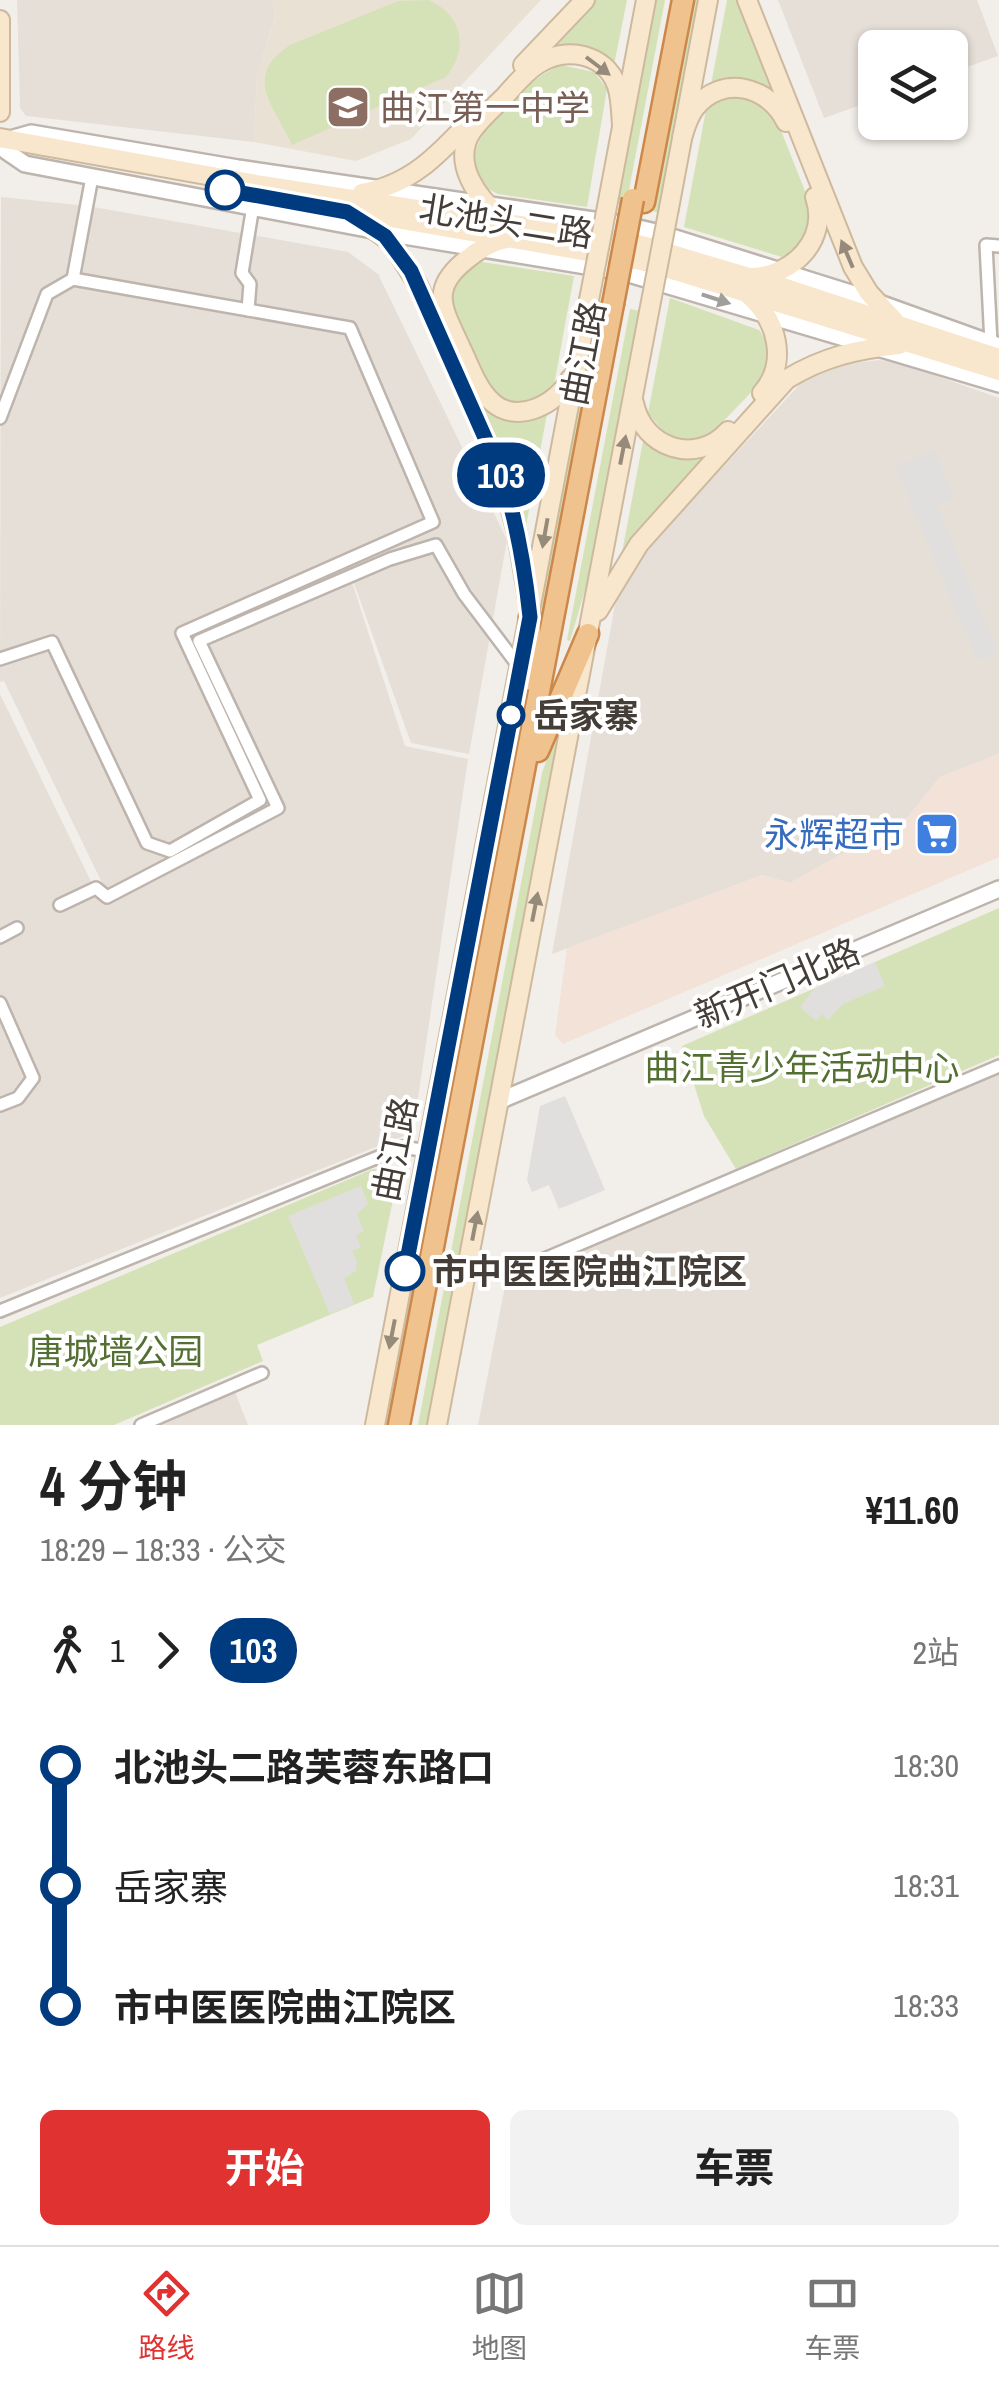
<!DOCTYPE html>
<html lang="zh">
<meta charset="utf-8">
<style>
:root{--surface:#fff;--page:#f2f2f2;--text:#222;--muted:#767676;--line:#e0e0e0;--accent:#e13232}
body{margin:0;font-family:"Archivo Narrow","Noto Sans SC",sans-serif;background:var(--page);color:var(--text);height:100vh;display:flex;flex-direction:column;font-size:38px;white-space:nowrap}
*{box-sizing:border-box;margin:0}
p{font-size:32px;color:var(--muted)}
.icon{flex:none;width:55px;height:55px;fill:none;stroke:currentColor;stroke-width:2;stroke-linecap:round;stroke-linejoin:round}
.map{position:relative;height:1425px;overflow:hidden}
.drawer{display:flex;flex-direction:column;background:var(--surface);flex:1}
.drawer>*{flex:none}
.badge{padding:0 20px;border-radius:32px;font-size:35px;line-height:65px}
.controls{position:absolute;left:858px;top:30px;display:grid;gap:20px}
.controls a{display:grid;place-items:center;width:110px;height:110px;border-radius:15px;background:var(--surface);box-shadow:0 2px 8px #0004;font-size:50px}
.map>.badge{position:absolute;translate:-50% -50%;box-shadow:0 0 0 5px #fff}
.legs{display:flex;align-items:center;gap:15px;height:110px;padding:0 40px;font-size:32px}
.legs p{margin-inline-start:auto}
.head{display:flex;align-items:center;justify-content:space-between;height:170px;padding:0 40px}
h1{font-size:55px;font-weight:700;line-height:75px}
.action{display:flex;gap:20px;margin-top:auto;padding:20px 40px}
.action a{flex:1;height:115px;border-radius:15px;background:var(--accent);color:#fff;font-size:40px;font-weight:700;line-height:115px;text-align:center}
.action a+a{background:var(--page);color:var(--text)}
ul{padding:0 40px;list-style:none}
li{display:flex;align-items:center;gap:35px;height:120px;font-size:38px}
li i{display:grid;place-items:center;width:15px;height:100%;margin:0 12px;background:currentColor}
li i::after{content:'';width:25px;height:25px;margin:-12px;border:8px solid;border-radius:50%;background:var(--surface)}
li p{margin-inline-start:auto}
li:first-child i{background:linear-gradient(#0000 50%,currentColor 0)}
li:last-child i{background:linear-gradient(currentColor 50%,#0000 0)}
.tab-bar{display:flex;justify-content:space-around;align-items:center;height:140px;border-top:2px solid var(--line);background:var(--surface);font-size:28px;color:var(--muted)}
.tab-bar a{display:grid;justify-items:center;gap:5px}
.tab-bar .selected{color:var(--accent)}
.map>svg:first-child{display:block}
.residential{fill:#e6dfd8}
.commercial{fill:#f2e2d7}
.education{fill:#eae1d5}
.green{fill:#d5e2b7}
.parking{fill:#e1dfdd}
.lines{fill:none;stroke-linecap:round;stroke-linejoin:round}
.minor-casing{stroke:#bdb4ad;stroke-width:16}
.tertiary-casing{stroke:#bdb4ad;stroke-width:20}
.secondary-casing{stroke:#cdb99e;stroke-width:22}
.trunk-casing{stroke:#cb884a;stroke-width:25}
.minor{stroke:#fff;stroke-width:11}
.tertiary{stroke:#fff;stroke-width:15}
.secondary{stroke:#f8e7cd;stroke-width:18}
.trunk{stroke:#f0c28e;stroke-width:20}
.secondary-bridge-casing{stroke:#cdb99e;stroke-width:22;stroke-linecap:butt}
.trunk-bridge-casing{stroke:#cb884a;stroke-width:25;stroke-linecap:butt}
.secondary-bridge{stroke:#f8e7cd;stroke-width:18}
.trunk-bridge{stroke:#f0c28e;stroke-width:20}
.oneway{fill:#968a7b}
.oneway2{fill:#a29e9c}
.line-1-casing{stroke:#fff;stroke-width:22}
.line-1{stroke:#003b80;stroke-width:15}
.stop-1-dot{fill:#fff;stroke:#003b80;stroke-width:5}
.labels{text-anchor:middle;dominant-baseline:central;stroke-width:8;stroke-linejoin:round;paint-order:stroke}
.education-label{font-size:35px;fill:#785e54;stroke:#fff;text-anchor:start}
.street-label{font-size:35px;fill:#453e38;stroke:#fff}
.stop-label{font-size:35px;font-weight:bold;fill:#453e38;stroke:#fff;text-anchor:start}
.shop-label{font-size:35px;fill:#366cbe;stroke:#fff;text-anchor:end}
.park-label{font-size:35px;fill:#537032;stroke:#fff}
</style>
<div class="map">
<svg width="999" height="1425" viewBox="0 0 999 1425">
<rect width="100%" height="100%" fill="#f2eee9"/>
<!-- residential -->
<g class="residential">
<path d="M 17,0 L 273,0 L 275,17 L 257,76 L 254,142 L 26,116 L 20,108 Z"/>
<path d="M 778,0 L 977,0 L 998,56 L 950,73 L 950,48 L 875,48 L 875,100 L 824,118 Z"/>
<path d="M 1,197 L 88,206 L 348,252 L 378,274 L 507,540 L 469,754 L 411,743 L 350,572 L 193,639 L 272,808 L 107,893 L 4,681 L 0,682 Z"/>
<path d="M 880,360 L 906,365 L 999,398 L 999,754 L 940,777 L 908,817 L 790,883 L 762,875 L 552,954 L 616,599 L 645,551 L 802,382 L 839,365 Z"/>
<path d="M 351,579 L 405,746 L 468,759 L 413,1132 L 0,1298 L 0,694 L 102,904 L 284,812 L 207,642 Z"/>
<path d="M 999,1072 L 999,1425 L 478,1425 L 506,1281 Z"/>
<path d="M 235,1392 L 248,1425 L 157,1425 Z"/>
</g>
<!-- commercial -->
<path class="commercial" d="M 999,754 L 999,857 L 563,1044 L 555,1035 L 567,948 L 762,875 L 790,883 L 908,817 L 940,777 Z"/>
<!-- education -->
<path class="education" d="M 273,0 L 541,0 L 411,139 L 356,161 L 254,142 L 257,76 L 275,18 Z"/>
<!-- green -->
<g class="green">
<path d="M 428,0 C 463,14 469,49 446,77 L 292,145 C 275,107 241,77 290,45 L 398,1 Z"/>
<path d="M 590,0 L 627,0 L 613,70 L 601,59 L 535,59 Z"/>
<path d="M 653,0 L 665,0 L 626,206 L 615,203 Z"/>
<path d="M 689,0 L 700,0 L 660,213 L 649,210 Z"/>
<path d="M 727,0 L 743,0 L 783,101 L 710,90 Z"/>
<path d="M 561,65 L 594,72 L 607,89 L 587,207 L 498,194 C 429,164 526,78 561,65 Z"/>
<path d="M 735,96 L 757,101 L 778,123 L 811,206 L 807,236 L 795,250 L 782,257 L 684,227 L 706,110 L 712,104 Z"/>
<path d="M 475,261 L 574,276 L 552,396 L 517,408 L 488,392 L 448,303 L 455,281 Z"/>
<path d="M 670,298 L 759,330 C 781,359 760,384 739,405 C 719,426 698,450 666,435 L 648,413 Z"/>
<path d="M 596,299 L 606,302 L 539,637 L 544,577 Z"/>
<path d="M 630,309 L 641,311 L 595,556 L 570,641 L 567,640 Z"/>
<path d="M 472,396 C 495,419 517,424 547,414 L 523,542 Z"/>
<path d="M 644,436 L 714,448 L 620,563 Z"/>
<path d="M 523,677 L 527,677 L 522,743 L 393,1425 L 382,1425 L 493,853 Z"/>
<path d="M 571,692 L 431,1425 L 418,1425 L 542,773 Z"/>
<path d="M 999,908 L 999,1055 L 736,1169 L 704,1116 L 682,1046 Z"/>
<path d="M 373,1169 L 391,1171 L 397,1180 L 373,1297 L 257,1345 L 263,1361 L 114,1425 L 0,1425 L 0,1327 Z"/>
</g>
<!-- parking -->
<g class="parking">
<path d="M 934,450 L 954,498 L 937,505 L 998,653 L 977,661 L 895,466 Z"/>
<path d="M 875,962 L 885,986 L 843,1004 L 828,1020 L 822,1014 L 816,1021 L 800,1007 L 815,988 Z"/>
<path d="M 565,1096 L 605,1190 L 559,1209 L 549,1185 L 532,1192 L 527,1180 L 540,1106 Z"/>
<path d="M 361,1186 L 368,1204 L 357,1214 L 364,1231 L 356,1235 L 361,1247 L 352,1251 L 357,1261 L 356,1271 L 344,1278 L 354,1304 L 330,1314 L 288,1216 Z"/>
</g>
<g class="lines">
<defs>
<g id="minor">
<path d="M 73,279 L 92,177"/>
<path d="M 248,310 L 250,284 L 242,273 L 253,206"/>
<path d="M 991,343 L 986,245 L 999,246"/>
<path d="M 0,418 L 47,294 L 73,279 L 350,328 L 433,522 L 182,633 L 260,800 L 170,851 L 147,843 L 52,642 L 0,659"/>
<path d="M 60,905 L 96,888 L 107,897 L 278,808 L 199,641 L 390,559 L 436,545 L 464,594 L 520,668"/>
<path d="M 0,937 L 17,928"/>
<path d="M 0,1003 L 33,1078 L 18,1098 L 0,1105"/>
<path d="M 467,1266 L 497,1273 L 516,1271 L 999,1066"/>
<path d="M 0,1311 L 403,1147 L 427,1151"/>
<path d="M 141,1425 L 262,1373"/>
</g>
<g id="tertiary">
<path d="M 10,139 L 31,133 L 238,168 L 621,224 L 656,232 L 857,295 L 999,346"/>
<path d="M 6,151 L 25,164 L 404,236 L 622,272 L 999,384"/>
<path d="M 499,1101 L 999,889"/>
</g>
<g id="secondary">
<path d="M 747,0 L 853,267 L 869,293 L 894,320"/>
<path d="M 0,20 L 0,112"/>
<path d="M 523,65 L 585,0"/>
<path d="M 0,138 L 262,185 L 631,242 L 786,288 L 999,358"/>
<path d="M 682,138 C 685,128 688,117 695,108 C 722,74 769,86 786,122"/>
<path d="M 362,193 C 411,185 439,154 471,120"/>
<path d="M 252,194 L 646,262 L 999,371"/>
<path d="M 609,196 L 646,0"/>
<path d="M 669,208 L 708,0"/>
<path d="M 356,217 L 391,242 L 418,285 L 502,476 L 517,533 L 528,599"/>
<path d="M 503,218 C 477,199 451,162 472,131 C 481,118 494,107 505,96 C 515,85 525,72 538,64 C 566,46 605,53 617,86 C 621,98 621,112 622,125"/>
<path d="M 507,239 C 491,242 479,249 466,260 C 428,290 444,310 461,348 C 470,366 477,389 492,402 C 517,425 557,404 570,379"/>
<path d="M 753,277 C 794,275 829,239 815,197"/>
<path d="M 746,293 C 777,318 789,362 762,393"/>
<path d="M 634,403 C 643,448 696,466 728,431"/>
<path d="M 598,611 L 639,544 L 787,379 C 823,357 857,349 899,345"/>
<path d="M 375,1425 L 589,300"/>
<path d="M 437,1425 L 649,312"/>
</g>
<g id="trunk">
<path d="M 644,202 L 683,0"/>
<path d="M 530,617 L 531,680"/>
<path d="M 538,751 L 588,634"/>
<path d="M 399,1425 L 613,304"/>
</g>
</defs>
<!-- minor casing -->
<use href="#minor" class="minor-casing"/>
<!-- tertiary casing -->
<use href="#tertiary" class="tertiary-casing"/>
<!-- secondary casing -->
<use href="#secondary" class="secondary-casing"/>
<!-- trunk casing -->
<use href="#trunk" class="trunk-casing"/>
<!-- minor -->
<use href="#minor" class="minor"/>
<!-- tertiary -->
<use href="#tertiary" class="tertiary"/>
<!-- secondary -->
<use href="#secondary" class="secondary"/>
<!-- trunk -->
<use href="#trunk" class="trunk"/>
<defs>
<g id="secondary-bridge">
<path d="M 589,300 L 609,196"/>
<path d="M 649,312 L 669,208"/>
</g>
<path id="trunk-bridge" d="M 613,304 L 633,199"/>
</defs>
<!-- secondary-bridge casing -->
<use href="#secondary-bridge" class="secondary-bridge-casing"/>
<!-- trunk-bridge casing -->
<use href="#trunk-bridge" class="trunk-bridge-casing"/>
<!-- secondary-bridge -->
<use href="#secondary-bridge" class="secondary-bridge"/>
<!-- trunk-bridge -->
<use href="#trunk-bridge" class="trunk-bridge"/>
</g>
<!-- one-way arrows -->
<defs><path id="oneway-solid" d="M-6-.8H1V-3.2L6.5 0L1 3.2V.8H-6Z" transform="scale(2.5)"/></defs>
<g class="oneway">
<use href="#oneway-solid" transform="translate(598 66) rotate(37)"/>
<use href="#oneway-solid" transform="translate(847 254) rotate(-113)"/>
<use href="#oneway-solid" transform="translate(623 450) rotate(-79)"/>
<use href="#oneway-solid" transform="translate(545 533) rotate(100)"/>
<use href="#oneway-solid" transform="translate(535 907) rotate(-79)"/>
<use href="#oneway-solid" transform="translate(475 1226) rotate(-79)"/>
<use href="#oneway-solid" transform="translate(392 1334) rotate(101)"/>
</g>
<use class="oneway2" href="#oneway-solid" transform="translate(716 299) rotate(18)"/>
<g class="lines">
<defs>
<path id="line-1" d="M 225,190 L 347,212 L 385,236 L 411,271 L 502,476 C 517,522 525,570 530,617 L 405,1271"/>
</defs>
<!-- line-1 casing -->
<use href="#line-1" class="line-1-casing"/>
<!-- line-1 -->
<use href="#line-1" class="line-1"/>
</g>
<!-- icons -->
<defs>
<symbol id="school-square" viewBox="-11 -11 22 22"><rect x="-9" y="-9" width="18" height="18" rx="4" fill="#8d6e63" stroke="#fff"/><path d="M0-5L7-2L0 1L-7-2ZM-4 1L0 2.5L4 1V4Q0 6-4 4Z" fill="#fff"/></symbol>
<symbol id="supermarket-square" viewBox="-11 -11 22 22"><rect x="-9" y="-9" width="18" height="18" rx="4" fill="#3f7fe0" stroke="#fff"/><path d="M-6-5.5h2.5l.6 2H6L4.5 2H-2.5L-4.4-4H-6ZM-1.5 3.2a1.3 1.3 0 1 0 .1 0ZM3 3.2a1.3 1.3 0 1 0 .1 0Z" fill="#fff"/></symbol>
</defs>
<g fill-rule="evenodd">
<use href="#school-square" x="323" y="82" width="50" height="50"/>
<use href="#supermarket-square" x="912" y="809" width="50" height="50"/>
</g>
<!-- markers -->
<g class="stop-1-dot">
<circle cx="225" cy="190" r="18"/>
<circle cx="511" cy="715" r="12"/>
<circle cx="405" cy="1271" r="18"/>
</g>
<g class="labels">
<!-- education labels -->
<g class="education-label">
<text x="380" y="107">曲江第一中学</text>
</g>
<!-- street labels -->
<g class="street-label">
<text transform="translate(506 221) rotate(9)">北池头二路</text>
<text transform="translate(583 353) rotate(-79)">曲江路</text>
<text transform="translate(777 983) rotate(-23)">新开门北路</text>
<text transform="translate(395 1149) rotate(-79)">曲江路</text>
</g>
<!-- stop labels -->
<g class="stop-label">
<text x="534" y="715">岳家寨</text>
<text x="432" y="1271">市中医医院曲江院区</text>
</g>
<!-- shop labels -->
<g class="shop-label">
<text x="904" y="834">永辉超市</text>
</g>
<!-- park labels -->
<g class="park-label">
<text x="802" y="1067">曲江青少年活动中心</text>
<text x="116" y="1351">唐城墙公园</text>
</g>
</g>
</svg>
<div class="controls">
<a><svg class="icon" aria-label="layers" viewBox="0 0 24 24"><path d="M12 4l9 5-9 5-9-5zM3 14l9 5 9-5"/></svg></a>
</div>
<b class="badge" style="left:501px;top:475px;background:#003b80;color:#fff">103</b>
</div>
<section class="drawer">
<div class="head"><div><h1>4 分钟</h1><p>18:29 – 18:33 · 公交</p></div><b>¥11.60</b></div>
<div class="legs"><svg class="icon" aria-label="walk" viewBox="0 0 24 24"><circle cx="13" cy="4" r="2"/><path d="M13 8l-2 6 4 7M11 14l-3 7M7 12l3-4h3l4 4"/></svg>1<svg class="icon" aria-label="forward" viewBox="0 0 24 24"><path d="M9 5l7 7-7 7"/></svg><b class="badge" style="background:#003b80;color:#fff">103</b><p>2站</p></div>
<ul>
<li><i style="color:#003b80"></i><b>北池头二路芙蓉东路口</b><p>18:30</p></li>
<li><i style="color:#003b80"></i><span>岳家寨</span><p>18:31</p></li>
<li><i style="color:#003b80"></i><b>市中医医院曲江院区</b><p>18:33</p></li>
</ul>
<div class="action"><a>开始</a><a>车票</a></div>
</section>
<nav class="tab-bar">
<a class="selected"><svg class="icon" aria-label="directions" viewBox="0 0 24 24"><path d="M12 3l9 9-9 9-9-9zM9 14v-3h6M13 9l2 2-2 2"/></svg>路线</a>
<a><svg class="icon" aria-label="map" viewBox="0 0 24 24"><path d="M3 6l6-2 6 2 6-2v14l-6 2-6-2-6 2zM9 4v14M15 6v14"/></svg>地图</a>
<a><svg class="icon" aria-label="tickets" viewBox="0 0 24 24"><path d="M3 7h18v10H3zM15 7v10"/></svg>车票</a>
</nav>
